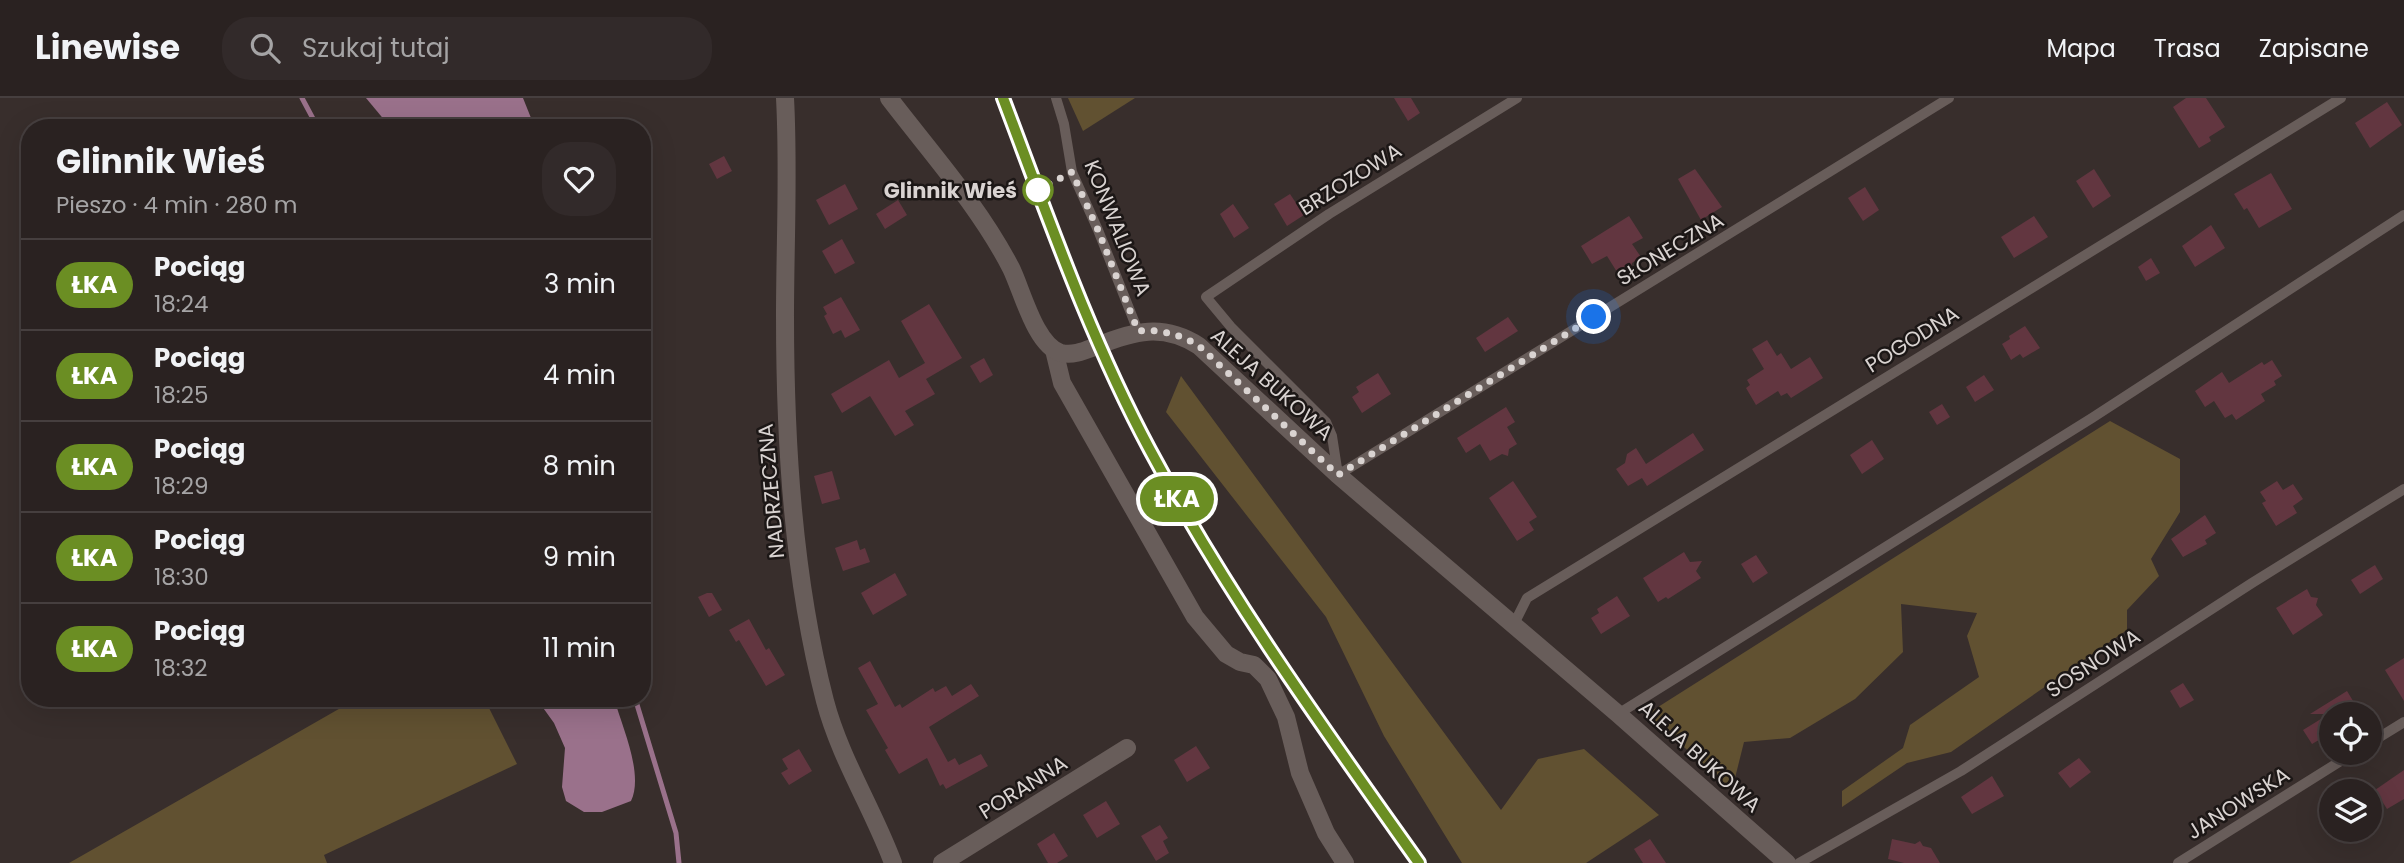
<!DOCTYPE html>
<html lang="pl">
<meta charset="utf-8">
<style>
:root{--surface:#2a2221;--page:#322a2a;--text:#f1f3f6;--muted:#a5a4a5;--line:#463f3f}
body{margin:0;font-family:Poppins,sans-serif;background:var(--page);color:var(--text);height:100vh;display:flex;flex-direction:column;font-size:26px;white-space:nowrap}
*{box-sizing:border-box;margin:0}
p{font-size:23px;color:var(--muted)}
.icon{flex:none;width:38px;height:38px;fill:none;stroke:currentColor;stroke-width:2;stroke-linecap:round;stroke-linejoin:round}
.map{position:relative;flex:1;overflow:hidden}
.panel{position:absolute;left:21px;top:21px;width:630px;height:588px;display:flex;flex-direction:column;background:var(--surface);border-radius:28px;box-shadow:0 7px 28px #0002,0 0 0 2px var(--line)}
.panel>*{flex:none}
.badge{padding:0 14px;border-radius:23px;font-size:24px;line-height:46px}
.buttons{position:absolute;left:2319px;top:604px;display:grid;gap:14px}
.buttons a{display:grid;place-items:center;width:63px;height:63px;border-radius:50%;background:var(--surface);box-shadow:0 7px 28px #0002,0 0 0 2px var(--line);font-size:35px}
.you{position:absolute;width:35px;height:35px;margin:-18px;border:5px solid #fff;border-radius:50%;background:#1a73e8;box-shadow:0 0 0 10px #1a73e833}
.map>.badge{position:absolute;translate:-50% -50%;box-shadow:0 0 0 4px #fff}
.round{display:grid;place-items:center;flex:none;width:74px;height:74px;border-radius:28px;background:var(--page)}
.head{display:flex;align-items:center;justify-content:space-between;height:119px;padding:0 35px}
h1{font-size:33px;font-weight:700;line-height:52px}
ul{padding:0;list-style:none}
li{display:flex;align-items:center;gap:21px;height:91px;padding:0 35px;border-top:2px solid var(--line)}
li div{flex:1}
li b{display:block;font-size:26px}
li em{font-style:normal}
li .badge{min-width:77px;font-weight:700;text-align:center}
header{display:flex;align-items:center;gap:42px;box-sizing:border-box;height:98px;padding:0 35px;background:var(--surface);border-bottom:2px solid var(--line)}
header strong{font-size:33px}
nav{display:flex;gap:38px;margin-inline-start:auto;font-size:24px}
.search{width:490px;height:63px;background:var(--page);display:flex;align-items:center;gap:18px;box-sizing:border-box;padding:0 24px;border-radius:28px;color:var(--muted);font-size:26px}
.map>svg:first-child{display:block}
.green{fill:#615131}
.water{fill:#9a718b}
.lines{fill:none;stroke-linecap:round;stroke-linejoin:round}
.stream{stroke:#9a718b;stroke-width:5}
.building{fill:#623640}
.lane{stroke:#685d5a;stroke-width:10}
.street{stroke:#685d5a;stroke-width:18}
.secondary{stroke:#685d5a;stroke-width:18}
.rail{stroke:#88807e;stroke-width:5;stroke-dasharray:12 12;stroke-linecap:butt}
.line-casing{stroke:#fff;stroke-width:16}
.line{stroke:#6b8e23;stroke-width:10}
.walk{stroke:#d9d3d1;stroke-width:7;stroke-dasharray:0 12.6}
.stop-dot{fill:#fff;stroke:#6b8e23;stroke-width:3.5}
.labels{text-anchor:middle;dominant-baseline:central;stroke-width:5;stroke-linejoin:round;paint-order:stroke}
.street-label{font-size:21px;fill:#d9d3d1;stroke:#1c1716}
.stop-label{font-size:21px;font-weight:bold;fill:#d9d3d1;stroke:#1c1716;text-anchor:end}
</style>
<header>
<strong>Linewise</strong>
<div class="search"><svg class="icon" aria-label="search" viewBox="0 0 24 24"><circle cx="10" cy="10" r="6"/><path d="M15 15l6 6"/></svg>Szukaj tutaj</div>
<nav><a>Mapa</a><a>Trasa</a><a>Zapisane</a></nav>
</header>
<div class="map">
<svg width="2404" height="765" viewBox="0 0 2404 765">
<rect width="100%" height="100%" fill="#382e2c"/>
<!-- green -->
<g class="green">
<path d="M 1068,0 L 1135,0 L 1083,33 Z"/>
<path d="M 1181,278 L 1501,712 L 1538,661 L 1584,651 L 1659,717 L 1586,765 L 1462,765 L 1384,638 L 1326,519 L 1166,314 Z"/>
<path d="M 2110,323 L 2180,361 L 2180,414 L 2151,461 L 2159,478 L 2127,512 L 2127,532 L 1951,654 L 1907,665 L 1842,709 L 1842,693 L 1903,650 L 1910,627 L 1979,579 L 1967,538 L 1977,515 L 1901,506 L 1903,554 L 1855,601 L 1790,640 L 1744,644 L 1732,692 L 1647,616 Z"/>
<path d="M 358,600 L 484,600 L 517,666 L 324,757 L 327,765 L 69,765 Z"/>
</g>
<!-- water -->
<g class="water">
<path d="M 366,0 L 523,0 L 535,30 L 391,30 Z"/>
<path d="M 536,600 L 614,600 C 622,629 644,676 631,703 L 602,714 L 584,714 L 566,703 L 562,689 L 565,650 L 554,625 Z"/>
</g>
<g class="lines">
<!-- stream -->
<g class="stream">
<path d="M 302,0 L 318,30"/>
<path d="M 635,600 L 676,735 L 679,765"/>
</g>
</g>
<!-- building -->
<g class="building">
<path d="M 1394,0 L 1411,0 L 1420,15 L 1408,23 Z"/>
<path d="M 2186,0 L 2206,0 L 2225,29 L 2209,39 L 2211,43 L 2199,50 L 2173,9 Z"/>
<path d="M 2387,4 L 2402,27 L 2370,50 L 2355,25 Z"/>
<path d="M 724,58 L 732,73 L 717,81 L 709,66 Z"/>
<path d="M 1695,71 L 1722,109 L 1701,122 L 1678,81 Z"/>
<path d="M 2094,71 L 2111,98 L 2093,110 L 2076,83 Z"/>
<path d="M 2271,75 L 2292,111 L 2259,130 L 2247,110 L 2244,112 L 2234,96 Z"/>
<path d="M 845,86 L 858,111 L 829,127 L 816,102 Z"/>
<path d="M 1865,89 L 1879,112 L 1863,123 L 1848,100 Z"/>
<path d="M 1290,96 L 1304,117 L 1287,128 L 1274,106 Z"/>
<path d="M 898,102 L 907,117 L 885,131 L 876,116 Z"/>
<path d="M 1233,106 L 1249,130 L 1234,140 L 1220,116 Z"/>
<path d="M 1629,118 L 1643,140 L 1632,146 L 1641,159 L 1632,165 L 1631,172 L 1623,171 L 1617,174 L 1607,158 L 1592,166 L 1581,148 Z"/>
<path d="M 2034,118 L 2048,139 L 2014,160 L 2001,139 Z"/>
<path d="M 2211,127 L 2225,150 L 2195,169 L 2182,148 Z"/>
<path d="M 842,141 L 855,165 L 835,176 L 822,153 Z"/>
<path d="M 2151,160 L 2160,175 L 2146,183 L 2138,169 Z"/>
<path d="M 841,199 L 860,232 L 845,240 L 841,232 L 833,236 L 824,218 L 827,216 L 823,209 Z"/>
<path d="M 929,206 L 962,260 L 926,281 L 935,296 L 905,313 L 914,327 L 895,338 L 870,298 L 842,315 L 831,296 L 889,262 L 899,280 L 925,265 L 901,223 Z"/>
<path d="M 1508,219 L 1518,233 L 1485,254 L 1476,240 Z"/>
<path d="M 2025,228 L 2040,250 L 2023,260 L 2020,256 L 2011,262 L 2002,246 L 2010,241 L 2009,238 Z"/>
<path d="M 1767,242 L 1777,258 L 1781,255 L 1791,271 L 1810,259 L 1823,280 L 1791,300 L 1787,295 L 1781,298 L 1778,293 L 1756,307 L 1746,290 L 1750,287 L 1747,282 L 1764,271 L 1752,251 Z"/>
<path d="M 984,260 L 993,277 L 980,285 L 970,268 Z"/>
<path d="M 2272,262 L 2282,278 L 2274,283 L 2276,287 L 2261,296 L 2265,303 L 2236,322 L 2232,316 L 2225,320 L 2214,303 L 2205,309 L 2195,293 L 2222,274 L 2229,285 L 2262,264 L 2264,267 Z"/>
<path d="M 1378,275 L 1391,296 L 1362,315 L 1352,299 L 1359,294 L 1356,289 Z"/>
<path d="M 1984,277 L 1994,292 L 1975,304 L 1966,289 Z"/>
<path d="M 1942,306 L 1950,319 L 1937,327 L 1929,314 Z"/>
<path d="M 1506,309 L 1515,324 L 1507,329 L 1517,346 L 1509,351 L 1508,358 L 1502,356 L 1490,363 L 1480,346 L 1466,355 L 1457,340 Z"/>
<path d="M 1693,335 L 1704,352 L 1647,388 L 1642,380 L 1628,388 L 1616,371 L 1625,365 L 1627,356 L 1636,350 L 1646,366 Z"/>
<path d="M 1872,342 L 1884,361 L 1862,376 L 1850,357 Z"/>
<path d="M 832,373 L 840,401 L 822,406 L 814,378 Z"/>
<path d="M 1513,383 L 1537,419 L 1529,424 L 1534,432 L 1517,443 L 1489,400 Z"/>
<path d="M 2277,383 L 2283,392 L 2293,386 L 2303,401 L 2293,408 L 2297,415 L 2276,428 L 2262,405 L 2266,403 L 2260,394 Z"/>
<path d="M 2205,417 L 2216,435 L 2205,442 L 2207,446 L 2183,459 L 2171,441 Z"/>
<path d="M 857,442 L 860,452 L 865,450 L 870,464 L 843,473 L 835,450 Z"/>
<path d="M 1684,454 L 1690,464 L 1702,463 L 1696,473 L 1701,480 L 1668,501 L 1666,499 L 1658,504 L 1643,480 Z"/>
<path d="M 1756,457 L 1768,475 L 1753,485 L 1741,466 Z"/>
<path d="M 2375,467 L 2383,481 L 2360,496 L 2351,482 Z"/>
<path d="M 895,475 L 907,497 L 873,517 L 861,495 Z"/>
<path d="M 2307,491 L 2311,499 L 2318,500 L 2316,507 L 2323,517 L 2293,537 L 2276,510 Z"/>
<path d="M 707,495 L 712,495 L 722,512 L 709,519 L 698,499 Z"/>
<path d="M 1617,498 L 1630,518 L 1601,536 L 1591,520 L 1599,515 L 1597,511 Z"/>
<path d="M 749,521 L 766,552 L 769,550 L 785,577 L 766,588 L 739,542 L 736,544 L 729,532 Z"/>
<path d="M 2404,560 L 2404,603 L 2385,572 Z"/>
<path d="M 870,563 L 895,609 L 900,606 L 902,610 L 933,590 L 935,594 L 946,588 L 952,598 L 971,586 L 979,598 L 929,629 L 948,664 L 955,660 L 959,667 L 981,656 L 988,668 L 946,691 L 943,686 L 940,688 L 927,660 L 899,676 L 885,652 L 888,650 L 866,612 L 878,606 L 858,570 Z"/>
<path d="M 2183,585 L 2194,602 L 2180,610 L 2170,593 Z"/>
<path d="M 2347,593 L 2361,616 L 2331,616 L 2331,635 L 2312,646 L 2303,632 L 2329,616 L 2310,616 Z"/>
<path d="M 1196,648 L 1210,670 L 1187,684 L 1174,662 Z"/>
<path d="M 799,651 L 812,673 L 789,687 L 781,675 L 788,671 L 782,661 Z"/>
<path d="M 2079,660 L 2091,674 L 2070,690 L 2058,675 Z"/>
<path d="M 2404,672 L 2404,701 L 2387,711 L 2375,692 Z"/>
<path d="M 1992,678 L 2004,698 L 1972,716 L 1961,699 Z"/>
<path d="M 1106,703 L 1120,726 L 1097,740 L 1083,717 Z"/>
<path d="M 1160,727 L 1168,740 L 1163,743 L 1169,755 L 1156,763 L 1141,738 Z"/>
<path d="M 1054,735 L 1068,758 L 1057,765 L 1048,765 L 1037,746 Z"/>
<path d="M 1650,741 L 1666,765 L 1643,765 L 1634,751 Z"/>
<path d="M 1892,741 L 1915,746 L 1920,743 L 1923,748 L 1931,750 L 1940,765 L 1904,765 L 1888,761 Z"/>
</g>
<g class="lines">
<!-- lane -->
<g class="lane">
<path d="M 1056,0 L 1064,26 L 1072,74 L 1098,132 L 1138,233"/>
<path d="M 1517,0 L 1329,116 L 1206,199 L 1231,229 L 1326,324 L 1332,338 L 1338,377 L 1949,0"/>
<path d="M 1514,526 L 1527,500 L 2341,0"/>
<path d="M 1618,616 L 2092,320 L 2404,117"/>
<path d="M 2370,645 L 2404,624"/>
<path d="M 1799,765 L 1961,673 L 2252,485 L 2404,391"/>
<path d="M 2178,765 L 2355,654"/>
</g>
<!-- street -->
<g class="street">
<path d="M 785,0 C 789,73 785,145 785,218 C 785,346 793,479 825,603 C 840,660 873,711 893,765"/>
<path d="M 1054,252 L 1062,285 L 1195,519 L 1226,556 L 1240,564 L 1254,567 L 1268,581 L 1286,619 L 1300,675 L 1326,735 L 1345,765"/>
<path d="M 942,765 L 1127,650"/>
</g>
<!-- secondary -->
<path class="secondary" d="M 889,0 C 931,55 979,108 1011,170 C 1022,192 1035,247 1061,255 C 1074,258 1086,252 1097,248 C 1134,233 1163,225 1199,248 L 1338,377 L 1618,616 L 1787,765"/>
<!-- rail -->
<path class="rail" d="M 1003,0 C 1048,119 1090,240 1150,352 C 1227,498 1324,631 1420,765"/>
</g>
<g class="lines">
<defs>
<path id="line" d="M 1003,0 C 1048,119 1090,240 1150,352 C 1228,498 1324,631 1419,765"/>
</defs>
<!-- line casing -->
<use href="#line" class="line-casing"/>
<!-- line -->
<use href="#line" class="line"/>
<!-- walk -->
<path class="walk" d="M 1038,92 L 1072,74 L 1098,132 L 1138,233 C 1159,231 1180,236 1199,248 L 1338,377 L 1594,219"/>
</g>
<!-- markers -->
<circle class="stop-dot" cx="1038" cy="92" r="14"/>
<g class="labels">
<!-- street labels -->
<g class="street-label">
<text transform="translate(1350 81) rotate(-32)">BRZOZOWA</text>
<text transform="translate(1118 130) rotate(68)">KONWALIOWA</text>
<text transform="translate(1670 151) rotate(-31)">SŁONECZNA</text>
<text transform="translate(1912 241) rotate(-32)">POGODNA</text>
<text transform="translate(1272 286) rotate(42)">ALEJA BUKOWA</text>
<text transform="translate(771 393) rotate(-95)">NADRZECZNA</text>
<text transform="translate(2093 565) rotate(-33)">SOSNOWA</text>
<text transform="translate(1700 658) rotate(42)">ALEJA BUKOWA</text>
<text transform="translate(1023 689) rotate(-32)">PORANNA</text>
<text transform="translate(2238 705) rotate(-32)">JANOWSKA</text>
</g>
<!-- stop labels -->
<g class="stop-label">
<text x="1017" y="92">Glinnik Wieś</text>
</g>
</g>
</svg>
<div class="buttons">
<a><svg class="icon" aria-label="locate" viewBox="0 0 24 24"><circle cx="12" cy="12" r="6"/><path d="M12 2v4M12 18v4M2 12h4M18 12h4"/></svg></a>
<a><svg class="icon" aria-label="layers" viewBox="0 0 24 24"><path d="M12 4l9 5-9 5-9-5zM3 14l9 5 9-5"/></svg></a>
</div>
<div class="you" style="left:1594px;top:219px"></div>
<b class="badge" style="left:1177px;top:401px;background:#6b8e23;color:#fff">ŁKA</b>
<section class="panel">
<div class="head"><div><h1>Glinnik Wieś</h1><p>Pieszo · 4 min · 280 m</p></div><a class="round"><svg class="icon" aria-label="heart" viewBox="0 0 24 24"><path d="M12 20l-8-8c-3-5 5-10 8-4 3-6 11-1 8 4z"/></svg></a></div>
<ul>
<li><span class="badge" style="background:#6b8e23;color:#fff">ŁKA</span><div><b>Pociąg</b><p>18:24</p></div><em>3 min</em></li>
<li><span class="badge" style="background:#6b8e23;color:#fff">ŁKA</span><div><b>Pociąg</b><p>18:25</p></div><em>4 min</em></li>
<li><span class="badge" style="background:#6b8e23;color:#fff">ŁKA</span><div><b>Pociąg</b><p>18:29</p></div><em>8 min</em></li>
<li><span class="badge" style="background:#6b8e23;color:#fff">ŁKA</span><div><b>Pociąg</b><p>18:30</p></div><em>9 min</em></li>
<li><span class="badge" style="background:#6b8e23;color:#fff">ŁKA</span><div><b>Pociąg</b><p>18:32</p></div><em>11 min</em></li>
</ul>
</section>
</div>
